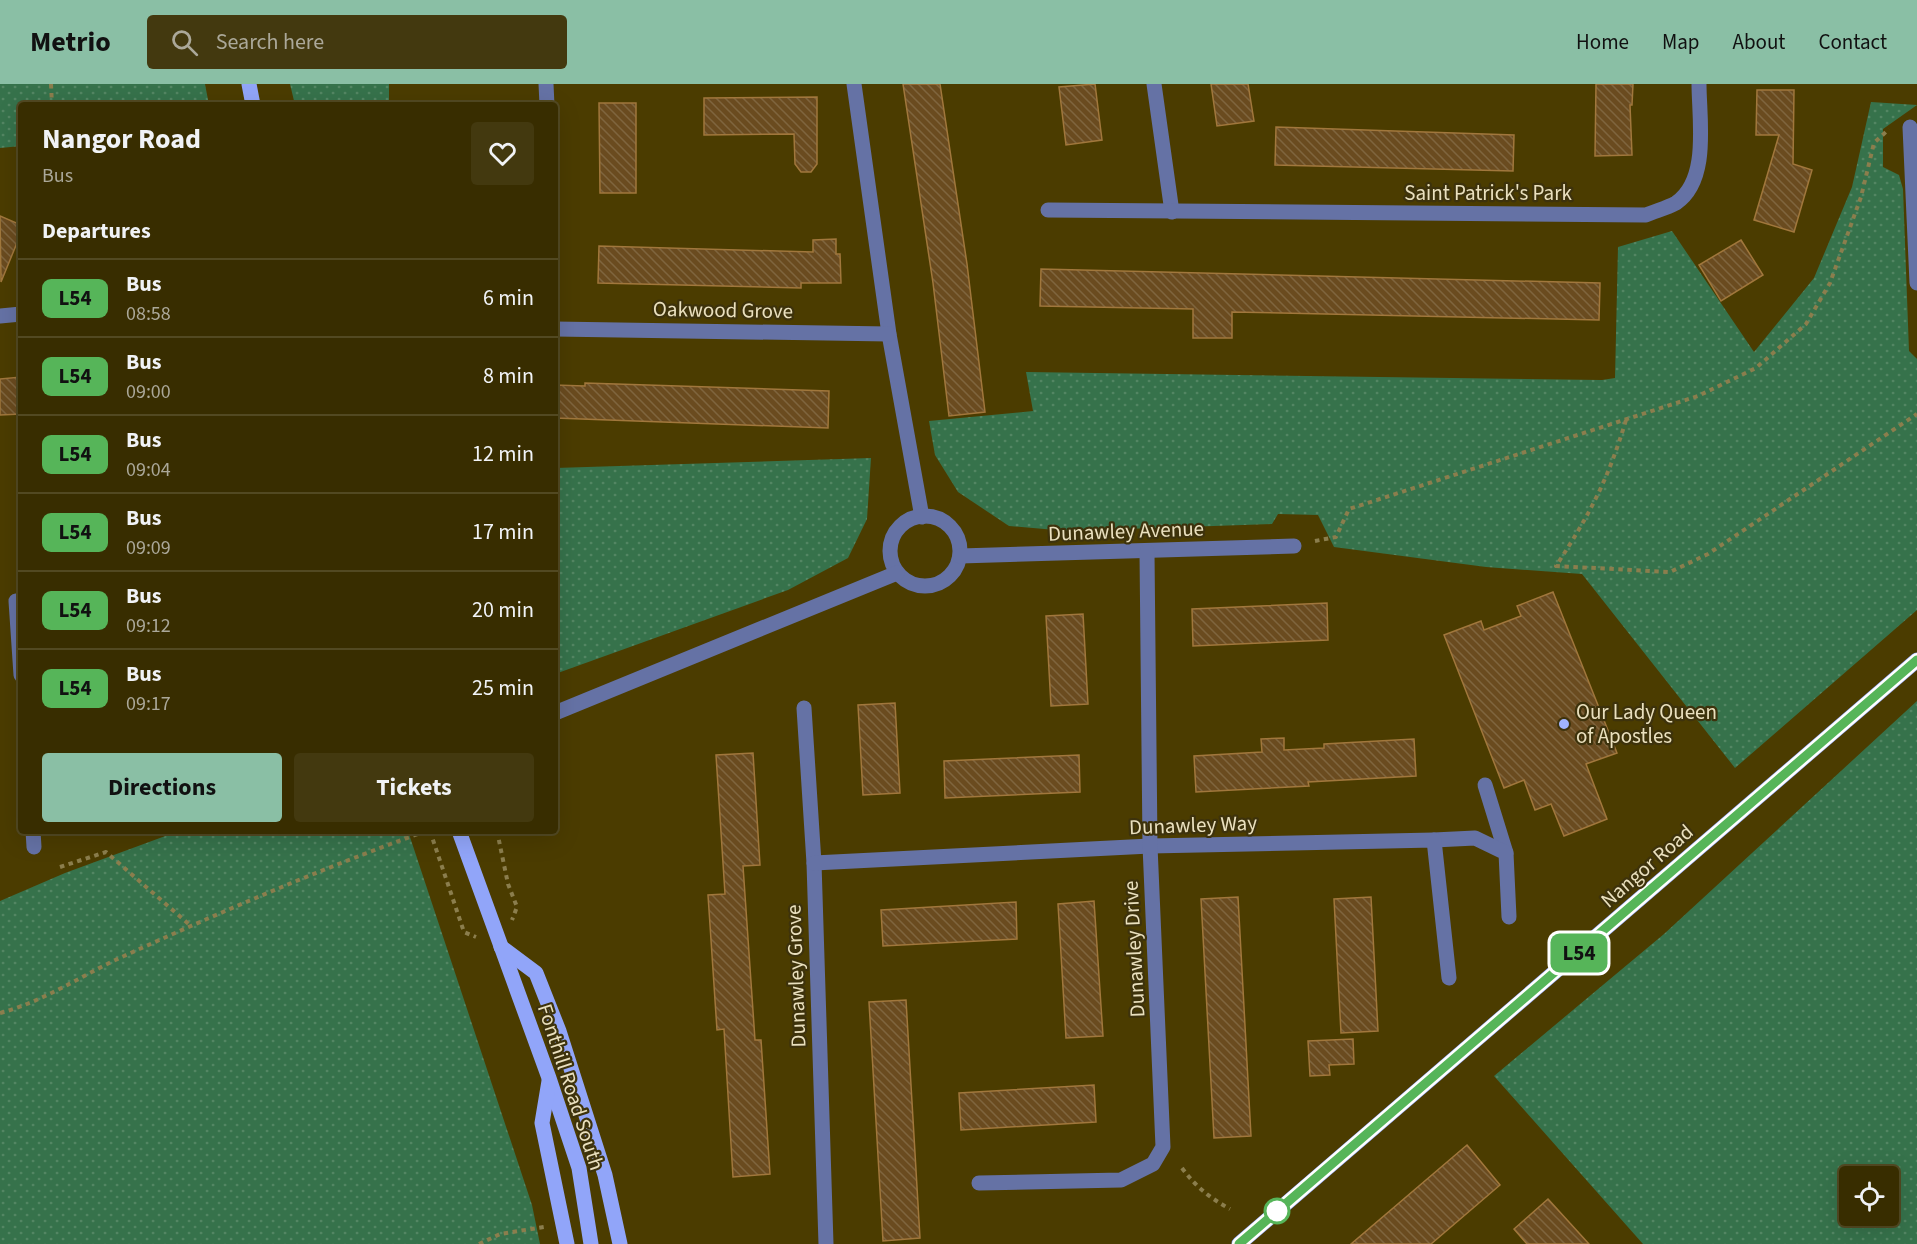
<!DOCTYPE html>
<style>
:root{--surface:#382d00;--page:#43390f;--text:#f1f3f6;--muted:#aba899;--line:#524922;--accent:#8abfa5}
body{margin:0;font-family:"Source Sans 3",sans-serif;background:var(--page);color:var(--text);height:100vh;display:flex;flex-direction:column;font-size:22px;white-space:nowrap}
*{box-sizing:border-box;margin:0}
p{font-size:20px;color:var(--muted)}
.icon{flex:none;width:33px;height:33px;fill:none;stroke:currentColor;stroke-width:2;stroke-linecap:round;stroke-linejoin:round}
.map{position:relative;flex:1;overflow:hidden}
.panel{position:absolute;left:18px;top:18px;width:540px;height:732px;display:flex;flex-direction:column;background:var(--surface);border-radius:6px;box-shadow:0 6px 24px #0002,0 0 0 2px var(--line)}
.panel>*{flex:none}
.badge{padding:0 12px;border-radius:9px;font-size:21px;line-height:39px}
.fabs{position:absolute;left:1839px;top:1082px;display:grid;gap:12px}
.fabs a{display:grid;place-items:center;width:60px;height:60px;border-radius:6px;background:var(--surface);box-shadow:0 6px 24px #0002,0 0 0 2px var(--line);font-size:30px}
.map>.badge{position:absolute;translate:-50% -50%;box-shadow:0 0 0 3px #fff}
h2{padding:0 24px;font-size:22px;line-height:54px}
.round{display:grid;place-items:center;flex:none;width:63px;height:63px;border-radius:6px;background:var(--page)}
.headline{display:flex;align-items:center;justify-content:space-between;height:102px;padding:0 24px}
h1{font-size:28px;font-weight:700;line-height:45px}
.action{display:flex;gap:12px;margin-top:auto;padding:12px 24px}
.action a{flex:1;height:69px;border-radius:6px;background:var(--accent);color:#111;font-size:24px;font-weight:700;line-height:69px;text-align:center}
.action a+a{background:var(--page);color:var(--text)}
ul{padding:0;list-style:none}
li{display:flex;align-items:center;gap:18px;height:78px;padding:0 24px;border-top:2px solid var(--line)}
li div{flex:1}
li b{display:block;font-size:22px}
li em{font-style:normal}
li .badge{min-width:66px;font-weight:700;text-align:center}
header{display:flex;align-items:center;gap:36px;box-sizing:border-box;height:84px;padding:0 30px;background:var(--accent);color:#111}
header strong{font-size:28px}
nav{display:flex;gap:33px;margin-inline-start:auto;font-size:21px}
.search{width:420px;height:54px;background:var(--page);display:flex;align-items:center;gap:15px;box-sizing:border-box;padding:0 21px;border-radius:6px;color:var(--muted);font-size:22px}
.map>svg:first-child{display:block}
.grass{fill:url(#grass-dots);fill-rule:evenodd}
.building{fill:url(#building-back-hatch);stroke:#a1773c;stroke-width:1.5}
.lines{fill:none;stroke-linecap:round;stroke-linejoin:round}
.path{stroke:#8b7e4d;stroke-width:4;stroke-dasharray:4.5 4.5;stroke-linecap:butt}
.minor{stroke:#6572a5;stroke-width:15}
.major{stroke:#91a5f9;stroke-width:15}
.line-casing{stroke:#fff;stroke-width:14}
.line{stroke:#56b559;stroke-width:9}
.poi-dot{fill:#a1b3fd;stroke:#3d320c;stroke-width:2}
.stop-dot{fill:#fff;stroke:#56b559;stroke-width:3}
.labels{text-anchor:middle;dominant-baseline:central;stroke-width:4.5;stroke-linejoin:round;paint-order:stroke}
.street-label{font-size:21px;fill:#eae0be;stroke:#3d320c}
.poi-label{font-size:21px;fill:#eae0be;stroke:#3d320c;text-anchor:start}
</style>
<header>
<strong>Metrio</strong>
<div class="search"><svg class="icon" aria-label="search" viewBox="0 0 24 24"><circle cx="10" cy="10" r="6"/><path d="M15 15l6 6"/></svg>Search here</div>
<nav><a>Home</a><a>Map</a><a>About</a><a>Contact</a></nav>
</header>
<div class="map">
<svg width="1917" height="1160" viewBox="0 0 1917 1160">
<defs>
<pattern id="grass-dots" width="8" height="8" patternUnits="userSpaceOnUse" patternTransform="scale(1.5)"><rect width="8" height="8" fill="#36724b"/><path d="M2 2h.1M6 6h.1" fill="none" stroke="#538663" stroke-width="1.8" stroke-linecap="round"/></pattern>
<pattern id="building-back-hatch" width="6" height="6" patternUnits="userSpaceOnUse" patternTransform="scale(1.5)"><rect width="6" height="6" fill="#6a4b1f"/><path d="M-1 5l2 2M0 0l6 6M5-1l2 2" fill="none" stroke="#7f653e"/></pattern>
</defs>
<rect width="100%" height="100%" fill="#4b3c00"/>
<!-- grass -->
<g class="grass">
<path d="M 0,0 L 205,0 L 209,21 L 21,21 L 21,62 L 0,64 Z"/>
<path d="M 290,0 L 389,0 L 389,21 L 295,21 Z"/>
<path d="M 1871,18 L 1917,21 L 1883,45 L 1883,83 L 1899,91 L 1903,105 L 1909,267 L 1917,275 L 1917,526 L 1735,684 L 1582,490 L 1486,483 L 1334,463 L 1318,431 L 1278,430 L 1272,440 L 1067,447 L 1009,442 L 958,408 L 935,371 L 929,337 L 1033,327 L 1026,288 L 1602,296 L 1615,294 L 1618,163 L 1672,147 L 1754,268 L 1814,194 L 1852,103 Z"/>
<path d="M 871,374 L 867,435 L 848,474 L 788,506 L 555,590 L 555,384 Z"/>
<path d="M 1917,617 L 1917,1160 L 1643,1160 L 1494,992 L 1664,850 ZM 1850,1092 L 1888,1092 L 1888,1131 L 1850,1131 Z"/>
<path d="M 168,747 L 408,747 L 532,1121 L 540,1160 L 0,1160 L 0,817 L 65,789 L 168,751 Z"/>
</g>
<!-- building -->
<g class="building">
<path d="M 903,0 L 940,0 L 967,180 L 985,328 L 949,332 L 933,199 Z"/>
<path d="M 1095,0 L 1102,56 L 1066,61 L 1059,3 Z"/>
<path d="M 1211,0 L 1248,0 L 1254,37 L 1217,42 Z"/>
<path d="M 1596,0 L 1633,0 L 1632,21 L 1630,21 L 1632,71 L 1595,72 Z"/>
<path d="M 1757,6 L 1794,6 L 1793,80 L 1812,86 L 1794,148 L 1754,136 L 1779,51 L 1756,51 Z"/>
<path d="M 817,13 L 817,80 L 811,88 L 801,88 L 795,80 L 794,50 L 704,51 L 704,14 Z"/>
<path d="M 599,19 L 636,19 L 636,109 L 600,109 Z"/>
<path d="M 1276,43 L 1514,51 L 1513,87 L 1275,81 Z"/>
<path d="M 0,132 L 21,141 L 21,149 L 1,198 Z"/>
<path d="M 836,155 L 836,170 L 840,170 L 841,199 L 801,199 L 801,204 L 598,199 L 599,162 L 813,168 L 813,156 Z"/>
<path d="M 1741,156 L 1763,191 L 1721,217 L 1699,181 Z"/>
<path d="M 1041,185 L 1600,199 L 1599,236 L 1232,228 L 1232,254 L 1193,254 L 1193,225 L 1040,222 Z"/>
<path d="M 21,293 L 21,330 L 0,331 L 0,295 Z"/>
<path d="M 585,299 L 829,307 L 828,344 L 555,334 L 555,301 L 585,302 Z"/>
<path d="M 1553,508 L 1617,669 L 1586,680 L 1607,735 L 1564,752 L 1551,720 L 1535,726 L 1524,696 L 1504,704 L 1444,551 L 1481,537 L 1484,546 L 1521,532 L 1517,522 Z"/>
<path d="M 1327,519 L 1328,556 L 1193,562 L 1192,525 Z"/>
<path d="M 1083,530 L 1088,620 L 1051,622 L 1046,532 Z"/>
<path d="M 895,619 L 900,709 L 863,711 L 858,621 Z"/>
<path d="M 1284,654 L 1284,666 L 1324,664 L 1324,660 L 1414,655 L 1416,692 L 1308,698 L 1309,702 L 1196,708 L 1194,672 L 1262,668 L 1261,655 Z"/>
<path d="M 753,669 L 760,781 L 743,782 L 755,956 L 761,956 L 770,1090 L 733,1093 L 724,945 L 717,946 L 708,811 L 725,810 L 716,671 Z"/>
<path d="M 1079,671 L 1080,708 L 945,714 L 944,677 Z"/>
<path d="M 1238,813 L 1251,1052 L 1214,1054 L 1201,815 Z"/>
<path d="M 1371,813 L 1378,947 L 1341,949 L 1334,815 Z"/>
<path d="M 1094,817 L 1103,952 L 1066,954 L 1058,820 Z"/>
<path d="M 1016,818 L 1017,855 L 883,862 L 881,826 Z"/>
<path d="M 906,916 L 920,1154 L 883,1157 L 869,918 Z"/>
<path d="M 1353,955 L 1354,980 L 1329,981 L 1330,991 L 1310,992 L 1308,957 Z"/>
<path d="M 1094,1001 L 1096,1038 L 961,1046 L 959,1009 Z"/>
<path d="M 1467,1061 L 1500,1101 L 1431,1160 L 1351,1160 Z"/>
<path d="M 1548,1115 L 1589,1160 L 1527,1160 L 1514,1145 Z"/>
</g>
<g class="lines">
<!-- path -->
<g class="path">
<path d="M 51,0 L 52,21"/>
<path d="M 1626,336 C 1608,396 1590,430 1556,482 L 1670,488 L 1708,470 L 1917,330"/>
<path d="M 1315,457 L 1336,453 L 1349,425 L 1698,312 L 1756,284 L 1806,240 L 1830,199 L 1861,113 L 1874,59 L 1889,45"/>
<path d="M 430,747 L 464,848 L 476,853"/>
<path d="M 497,747 L 508,800 L 517,823 L 512,836"/>
<path d="M 60,783 L 106,768 L 191,842"/>
<path d="M 0,929 C 45,917 82,891 124,872 C 221,828 318,786 418,750"/>
<path d="M 1182,1084 C 1196,1103 1210,1114 1230,1125"/>
<path d="M 479,1160 L 500,1150 L 544,1143"/>
</g>
<!-- minor -->
<g class="minor">
<path d="M 546,0 L 547,21"/>
<path d="M 854,0 L 889,250 L 922,433"/>
<path d="M 1154,0 L 1172,128"/>
<path d="M 1910,43 L 1917,199"/>
<path d="M 1048,126 L 1646,131 C 1655,127 1667,124 1676,119 C 1710,96 1699,35 1699,0"/>
<path d="M 0,232 L 21,230"/>
<path d="M 555,245 L 889,250"/>
<circle cx="925" cy="467" r="35"/>
<path d="M 960,472 L 1294,462"/>
<path d="M 16,517 L 21,591"/>
<path d="M 804,624 L 814,779 L 826,1160"/>
<path d="M 555,629 L 897,489"/>
<path d="M 1485,701 L 1506,769"/>
<path d="M 33,747 L 34,763"/>
<path d="M 1434,756 L 1475,754 L 1506,769 L 1509,833"/>
<path d="M 814,779 L 1150,762 L 1434,756 L 1449,894"/>
<path d="M 979,1099 L 1121,1096 L 1153,1080 L 1163,1063 L 1150,762 L 1147,468"/>
</g>
<!-- major -->
<g class="major">
<path d="M 249,0 L 253,21"/>
<path d="M 459,747 L 549,994 L 579,1084 L 591,1160"/>
<path d="M 501,863 L 536,889 L 559,947 L 605,1091 L 620,1160"/>
<path d="M 549,997 L 542,1039 L 567,1160"/>
<path d="M 1239,1160 L 1917,576"/>
</g>
</g>
<g class="lines">
<defs>
<path id="line" d="M 1239,1160 L 1917,576"/>
</defs>
<!-- line casing -->
<use href="#line" class="line-casing"/>
<!-- line -->
<use href="#line" class="line"/>
</g>
<!-- markers -->
<circle class="poi-dot" cx="1564" cy="640" r="6"/>
<circle class="stop-dot" cx="1277" cy="1127" r="12"/>
<g class="labels">
<!-- street labels -->
<g class="street-label">
<text x="1488" y="109">Saint Patrick's Park</text>
<text transform="translate(723 226) rotate(1)">Oakwood Grove</text>
<text transform="translate(1126 447) rotate(-2)">Dunawley Avenue</text>
<text transform="translate(1193 741) rotate(-2)">Dunawley Way</text>
<text transform="translate(1647 782) rotate(-41)">Nangor Road</text>
<text transform="translate(1134 865) rotate(-93)">Dunawley Drive</text>
<text transform="translate(796 892) rotate(-92)">Dunawley Grove</text>
<text transform="translate(571 1003) rotate(72)">Fonthill Road South</text>
</g>
<!-- poi labels -->
<g class="poi-label">
<text x="1576" y="628">Our Lady Queen<tspan x="1576" dy="24">of Apostles</tspan></text>
</g>
</g>
</svg>
<div class="fabs">
<a><svg class="icon" aria-label="locate" viewBox="0 0 24 24"><circle cx="12" cy="12" r="6"/><path d="M12 2v4M12 18v4M2 12h4M18 12h4"/></svg></a>
</div>
<b class="badge" style="left:1579px;top:869px;background:#56b559;color:#111">L54</b>
<section class="panel">
<div class="headline"><div><h1>Nangor Road</h1><p>Bus</p></div><a class="round"><svg class="icon" aria-label="heart" viewBox="0 0 24 24"><path d="M12 20l-8-8c-3-5 5-10 8-4 3-6 11-1 8 4z"/></svg></a></div>
<h2>Departures</h2>
<ul>
<li><span class="badge" style="background:#56b559;color:#111">L54</span><div><b>Bus</b><p>08:58</p></div><em>6 min</em></li>
<li><span class="badge" style="background:#56b559;color:#111">L54</span><div><b>Bus</b><p>09:00</p></div><em>8 min</em></li>
<li><span class="badge" style="background:#56b559;color:#111">L54</span><div><b>Bus</b><p>09:04</p></div><em>12 min</em></li>
<li><span class="badge" style="background:#56b559;color:#111">L54</span><div><b>Bus</b><p>09:09</p></div><em>17 min</em></li>
<li><span class="badge" style="background:#56b559;color:#111">L54</span><div><b>Bus</b><p>09:12</p></div><em>20 min</em></li>
<li><span class="badge" style="background:#56b559;color:#111">L54</span><div><b>Bus</b><p>09:17</p></div><em>25 min</em></li>
</ul>
<div class="action"><a>Directions</a><a>Tickets</a></div>
</section>
</div>
